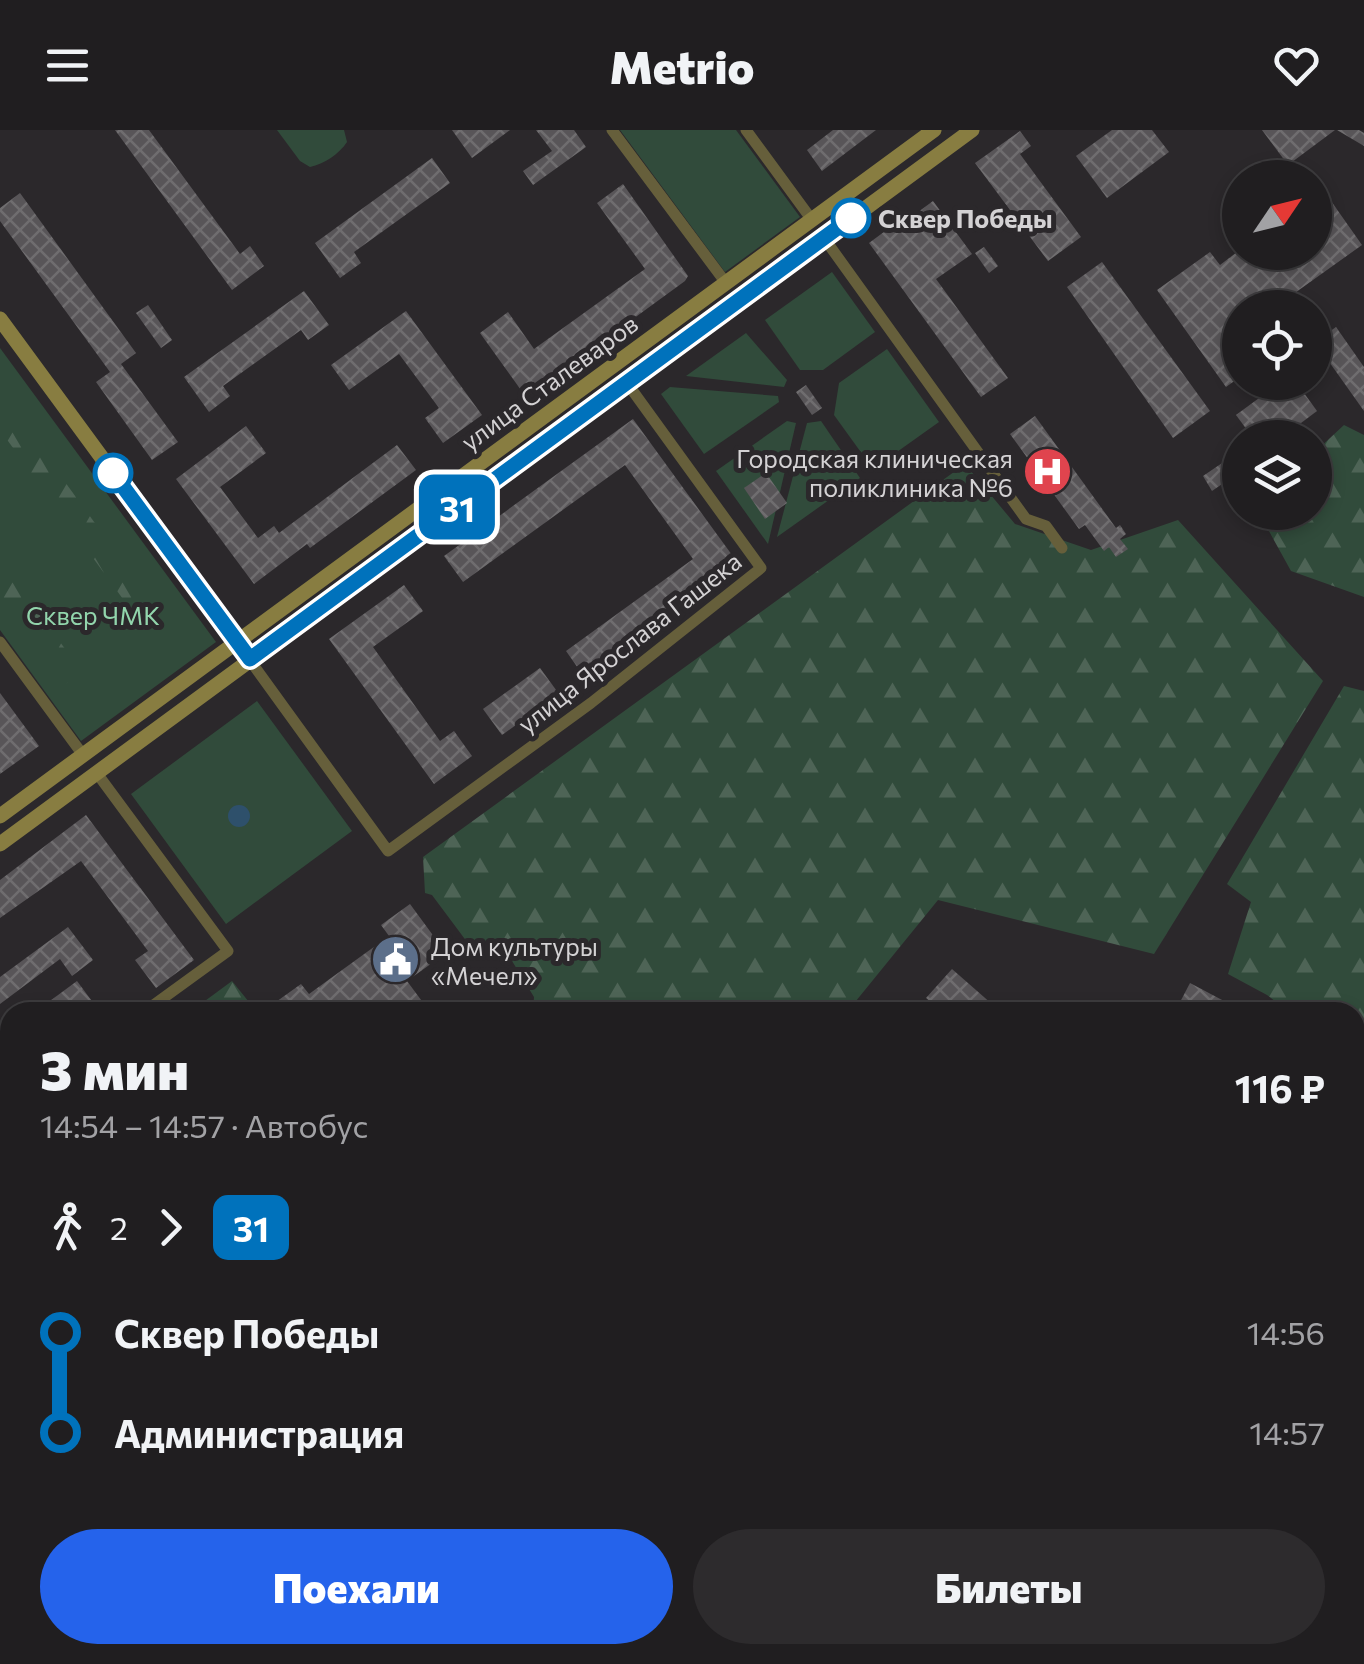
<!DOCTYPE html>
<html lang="ru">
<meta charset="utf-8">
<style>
:root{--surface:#201e20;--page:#2d2b2d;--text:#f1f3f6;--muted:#a2a2a5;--line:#3d3c3e;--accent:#2563eb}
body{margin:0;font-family:Commissioner,sans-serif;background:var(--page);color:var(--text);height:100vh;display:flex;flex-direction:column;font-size:38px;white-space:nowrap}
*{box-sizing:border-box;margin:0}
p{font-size:32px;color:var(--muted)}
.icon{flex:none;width:55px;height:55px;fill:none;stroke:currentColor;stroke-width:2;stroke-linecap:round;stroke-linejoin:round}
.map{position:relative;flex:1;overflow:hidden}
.sheet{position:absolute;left:0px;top:872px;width:1365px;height:662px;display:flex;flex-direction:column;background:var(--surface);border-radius:30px 30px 0 0;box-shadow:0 5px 15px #0003,0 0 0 2px var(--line)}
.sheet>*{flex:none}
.badge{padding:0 20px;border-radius:15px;font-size:35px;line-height:65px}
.needle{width:65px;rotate:55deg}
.buttons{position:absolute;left:1222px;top:30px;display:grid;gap:20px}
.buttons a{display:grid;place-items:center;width:110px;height:110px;border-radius:50%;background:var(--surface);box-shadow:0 5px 15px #0003,0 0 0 2px var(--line);font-size:50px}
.map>.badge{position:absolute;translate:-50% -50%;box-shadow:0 0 0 5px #fff}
.legs{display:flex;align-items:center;gap:15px;height:110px;padding:0 40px;font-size:32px}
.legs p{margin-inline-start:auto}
.overview{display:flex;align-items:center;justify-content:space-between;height:170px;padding:0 40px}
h1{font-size:55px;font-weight:800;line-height:75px}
.primary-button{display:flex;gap:20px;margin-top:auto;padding:20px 40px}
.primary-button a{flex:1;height:115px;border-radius:60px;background:var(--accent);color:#fff;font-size:40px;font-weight:800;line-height:115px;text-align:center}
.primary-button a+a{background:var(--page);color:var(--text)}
ul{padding:0 40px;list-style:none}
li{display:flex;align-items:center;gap:35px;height:100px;font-size:38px}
li i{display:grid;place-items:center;width:15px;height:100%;margin:0 12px;background:currentColor}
li i::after{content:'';width:25px;height:25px;margin:-12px;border:8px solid;border-radius:50%;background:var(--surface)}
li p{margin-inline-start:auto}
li:first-child i{background:linear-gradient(#0000 50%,currentColor 0)}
li:last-child i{background:linear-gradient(currentColor 50%,#0000 0)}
header{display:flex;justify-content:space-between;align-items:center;height:130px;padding:0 40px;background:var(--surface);font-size:45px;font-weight:800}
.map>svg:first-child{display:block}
.green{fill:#314b3b}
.forest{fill:url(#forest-firs)}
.water{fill:#2e506b}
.building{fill:url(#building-cross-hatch)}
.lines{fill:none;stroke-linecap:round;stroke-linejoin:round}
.street{stroke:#665f3b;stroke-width:11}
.secondary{stroke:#887d41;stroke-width:15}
.line-1-casing{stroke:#fff;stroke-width:22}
.line-1{stroke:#0072bc;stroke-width:15}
.stop-1-dot{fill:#fff;stroke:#0072bc;stroke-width:5}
.labels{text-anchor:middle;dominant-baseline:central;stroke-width:10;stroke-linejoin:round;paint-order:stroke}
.stop-label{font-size:25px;font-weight:bold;fill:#d4d2d4;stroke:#2b282b;text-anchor:start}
.street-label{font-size:25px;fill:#d4d2d4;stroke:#2b282b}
.poi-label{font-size:25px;fill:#d4d2d4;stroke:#2b282b;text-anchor:end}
.park-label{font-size:25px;fill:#92d5ac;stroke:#2b282b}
</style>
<header><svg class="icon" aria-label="menu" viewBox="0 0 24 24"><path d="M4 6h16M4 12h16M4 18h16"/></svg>Metrio<svg class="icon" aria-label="heart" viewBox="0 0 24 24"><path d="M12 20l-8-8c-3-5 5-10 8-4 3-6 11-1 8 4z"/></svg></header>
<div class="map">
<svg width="1364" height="1534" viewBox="0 0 1364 1534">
<defs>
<pattern id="forest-firs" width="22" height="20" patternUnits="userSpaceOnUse" patternTransform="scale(2.5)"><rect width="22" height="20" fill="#314b3b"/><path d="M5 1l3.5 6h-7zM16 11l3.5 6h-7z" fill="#4e6456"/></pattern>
<pattern id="building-cross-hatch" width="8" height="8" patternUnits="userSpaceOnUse" patternTransform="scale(2.5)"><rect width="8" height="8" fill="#585558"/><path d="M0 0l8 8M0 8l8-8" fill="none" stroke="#6f6d6f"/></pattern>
</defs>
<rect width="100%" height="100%" fill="#2b282b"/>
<!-- green -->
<g class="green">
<path d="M 277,0 L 344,0 L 347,12 C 339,24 324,34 310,37 L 300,31 Z"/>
<path d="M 620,0 L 736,0 L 800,87 L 725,142 Z"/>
<path d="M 832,142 L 875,202 L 823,240 L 800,240 L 765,190 Z"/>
<path d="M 746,203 L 787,250 L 784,257 L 686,246 Z"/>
<path d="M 0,218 L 216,512 L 81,611 L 0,500 Z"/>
<path d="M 887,219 L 939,292 L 873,339 L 834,285 L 839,253 Z"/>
<path d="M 670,257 L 778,266 L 779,272 L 704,324 L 661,264 Z"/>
<path d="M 787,291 L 796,293 L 768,414 L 716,341 Z"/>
<path d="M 821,291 L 860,348 L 777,407 L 807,293 Z"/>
<path d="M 257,571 L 352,701 L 226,794 L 131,664 Z"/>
</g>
<!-- forest -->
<g class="forest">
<path d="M 0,263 L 162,485 L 144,498 L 0,300 Z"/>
<path d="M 1344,295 L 1364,305 L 1364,467 L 1291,441 L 1259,383 L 1315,382 L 1315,322 Z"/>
<path d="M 965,334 L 1015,394 L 1091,420 L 1178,390 L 1323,551 L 1154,824 L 938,770 L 847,882 L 821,882 L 771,872 L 764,882 L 533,882 L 534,867 L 509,826 L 479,828 L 432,765 L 425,763 L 423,727 Z"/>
<path d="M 0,430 L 82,542 L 64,555 L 0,467 Z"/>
<path d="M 1344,556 L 1364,561 L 1364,945 L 1355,937 L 1355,882 L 1289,882 L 1267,865 L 1228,844 L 1251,772 L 1227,754 Z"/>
<path d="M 232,851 L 257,882 L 190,882 Z"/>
<path d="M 1364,947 L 1364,1245 L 1355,1251 L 1355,959 Z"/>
<path d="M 1355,1435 L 1364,1444 L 1364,1534 L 1221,1534 L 1207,1525 L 1355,1525 Z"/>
<path d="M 614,1525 L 1116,1525 L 1133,1534 L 616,1534 Z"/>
</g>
<!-- water -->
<circle class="water" cx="239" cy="686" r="11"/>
<!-- building -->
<g class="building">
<path d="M 115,0 L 149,0 L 240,124 L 250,116 L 264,136 L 232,160 Z"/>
<path d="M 452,0 L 510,0 L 472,28 Z"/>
<path d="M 536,0 L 574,0 L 586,17 L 533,55 L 523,41 L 552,21 Z"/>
<path d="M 833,0 L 876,0 L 822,41 L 807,20 Z"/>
<path d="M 1112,0 L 1152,0 L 1169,22 L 1107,68 L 1076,26 Z"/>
<path d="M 1262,0 L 1335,0 L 1288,35 Z"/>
<path d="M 1337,0 L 1359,0 L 1364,3 L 1364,16 Z"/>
<path d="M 1020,1 L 1031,16 L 1020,24 L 1081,107 L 1048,131 L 975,33 Z"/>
<path d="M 432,28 L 450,53 L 354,122 L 361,133 L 340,148 L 315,113 Z"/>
<path d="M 623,54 L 688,146 L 685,151 L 526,267 L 480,203 L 508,182 L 534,219 L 645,139 L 597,73 Z"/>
<path d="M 1324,61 L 1362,115 L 1285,170 L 1290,178 L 1240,178 L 1240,247 L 1226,257 L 1157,160 L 1210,122 L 1220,135 L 1237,122 L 1315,122 L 1315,67 Z"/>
<path d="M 20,63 L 136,223 L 121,234 L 178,312 L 152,330 L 96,252 L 110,242 L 0,91 L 0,78 Z"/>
<path d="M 933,71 L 972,124 L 936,149 L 1008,248 L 981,267 L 869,113 L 896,93 L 898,97 Z"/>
<path d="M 984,117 L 998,136 L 989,143 L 975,123 Z"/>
<path d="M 1102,132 L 1210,281 L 1173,308 L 1067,157 Z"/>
<path d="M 304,161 L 329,195 L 308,210 L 301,200 L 223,256 L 230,266 L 209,282 L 184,247 Z"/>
<path d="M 148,175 L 172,210 L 161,218 L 136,183 Z"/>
<path d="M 406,181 L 482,285 L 443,313 L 425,288 L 439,278 L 399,224 L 349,260 L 331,235 Z"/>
<path d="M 1336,197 L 1364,237 L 1364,281 L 1315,212 Z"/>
<path d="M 1281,252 L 1296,252 L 1317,281 L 1281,308 L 1253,308 L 1236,285 Z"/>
<path d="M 806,255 L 822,278 L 812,285 L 796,262 Z"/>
<path d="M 1035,286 L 1116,398 L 1120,395 L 1126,404 L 1120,409 L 1128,419 L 1116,427 L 1109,417 L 1104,421 L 1085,395 L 1079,399 L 1010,304 Z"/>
<path d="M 633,289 L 740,436 L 585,548 L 566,521 L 693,429 L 625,335 L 463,452 L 444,426 Z"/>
<path d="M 246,296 L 266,323 L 220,357 L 258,408 L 274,396 L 279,403 L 397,315 L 416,340 L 310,418 L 307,414 L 254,454 L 176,349 Z"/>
<path d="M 1228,329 L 1238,343 L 1212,361 L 1203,346 Z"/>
<path d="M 766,343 L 787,373 L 765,389 L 744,358 Z"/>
<path d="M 404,455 L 423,481 L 373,517 L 440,611 L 454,601 L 472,626 L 434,654 L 329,509 Z"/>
<path d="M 540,538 L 559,564 L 502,605 L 483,579 Z"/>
<path d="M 0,563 L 39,616 L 0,644 Z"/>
<path d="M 86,685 L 194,830 L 156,858 L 135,830 L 148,821 L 81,731 L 0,788 L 0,750 Z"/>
<path d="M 410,774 L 446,823 L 407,851 L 430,882 L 279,882 L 273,874 L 301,854 L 309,864 L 389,806 L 381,795 Z"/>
<path d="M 68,797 L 93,830 L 72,846 L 60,829 L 0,874 L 0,847 Z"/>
<path d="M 952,839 L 1001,882 L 943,882 L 926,868 Z"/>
<path d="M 77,851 L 100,882 L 35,882 Z"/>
<path d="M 1190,853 L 1224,871 L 1218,882 L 1190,882 L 1178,876 Z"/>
</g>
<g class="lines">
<!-- street -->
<g class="street">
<path d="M 612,0 L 726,153"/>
<path d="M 746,0 L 812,90"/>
<path d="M 824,108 L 1026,389 L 1046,396 L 1062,418"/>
<path d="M 0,512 L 83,625"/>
<path d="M 249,529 L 388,721 L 591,573 L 761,438 L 627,253"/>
<path d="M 96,642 L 228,821 L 144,882"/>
<path d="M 0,994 L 10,986"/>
</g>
<!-- secondary -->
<g class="secondary">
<path d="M 0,189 L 243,520"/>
<path d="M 0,686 L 934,0"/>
<path d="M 0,714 L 972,0"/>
</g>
</g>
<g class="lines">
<defs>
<path id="line-1" d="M 113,343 L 250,529 L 851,88"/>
</defs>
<!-- line-1 casing -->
<use href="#line-1" class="line-1-casing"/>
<!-- line-1 -->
<use href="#line-1" class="line-1"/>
</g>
<!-- icons -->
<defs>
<symbol id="hospital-disc" viewBox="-11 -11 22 22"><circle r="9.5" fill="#e0444e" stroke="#2b282b"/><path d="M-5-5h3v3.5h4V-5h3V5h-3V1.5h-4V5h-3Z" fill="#fff"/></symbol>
<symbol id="civic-disc" viewBox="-11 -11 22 22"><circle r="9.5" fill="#5c6f8a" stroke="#2b282b"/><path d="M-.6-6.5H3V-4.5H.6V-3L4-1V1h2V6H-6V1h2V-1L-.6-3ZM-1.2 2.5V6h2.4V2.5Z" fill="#fff"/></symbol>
</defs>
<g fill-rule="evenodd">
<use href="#hospital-disc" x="1020" y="314" width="55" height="55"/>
<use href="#civic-disc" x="368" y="802" width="55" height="55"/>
</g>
<!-- markers -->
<g class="stop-1-dot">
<circle cx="851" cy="88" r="18"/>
<circle cx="113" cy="343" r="18"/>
</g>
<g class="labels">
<!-- stop labels -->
<g class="stop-label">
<text x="878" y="88">Сквер Победы</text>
</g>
<!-- street labels -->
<g class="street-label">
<text transform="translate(549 252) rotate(-36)">улица Сталеваров</text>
<text transform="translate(629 512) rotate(-38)">улица Ярослава Гашека</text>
</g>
<!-- poi labels -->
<g class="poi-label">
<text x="1013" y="328">Городская клиническая<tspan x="1013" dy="29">поликлиника №6</tspan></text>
<text x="431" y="816" text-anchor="start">Дом культуры<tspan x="431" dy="29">«Мечел»</tspan></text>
</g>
<!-- park labels -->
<g class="park-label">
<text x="93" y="485">Сквер ЧМК</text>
</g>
</g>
</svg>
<div class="buttons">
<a><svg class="needle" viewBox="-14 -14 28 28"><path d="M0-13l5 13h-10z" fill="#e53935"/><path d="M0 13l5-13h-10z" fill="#a2a2a5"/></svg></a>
<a><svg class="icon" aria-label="locate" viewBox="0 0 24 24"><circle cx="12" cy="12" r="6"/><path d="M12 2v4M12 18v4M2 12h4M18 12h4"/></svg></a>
<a><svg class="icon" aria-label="layers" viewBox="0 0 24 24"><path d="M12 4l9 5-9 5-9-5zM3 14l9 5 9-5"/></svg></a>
</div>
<b class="badge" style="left:457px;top:377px;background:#0072bc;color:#fff">31</b>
<section class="sheet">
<div class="overview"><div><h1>3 мин</h1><p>14:54 – 14:57 · Автобус</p></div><b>116 ₽</b></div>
<div class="legs"><svg class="icon" aria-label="walk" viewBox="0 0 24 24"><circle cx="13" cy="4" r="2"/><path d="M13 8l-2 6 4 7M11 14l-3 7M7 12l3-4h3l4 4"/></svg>2<svg class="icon" aria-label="forward" viewBox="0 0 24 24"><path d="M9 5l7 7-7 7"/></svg><b class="badge" style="background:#0072bc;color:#fff">31</b></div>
<ul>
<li><i style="color:#0072bc"></i><b>Сквер Победы</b><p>14:56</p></li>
<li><i style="color:#0072bc"></i><b>Администрация</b><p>14:57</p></li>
</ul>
<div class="primary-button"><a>Поехали</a><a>Билеты</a></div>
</section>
</div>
